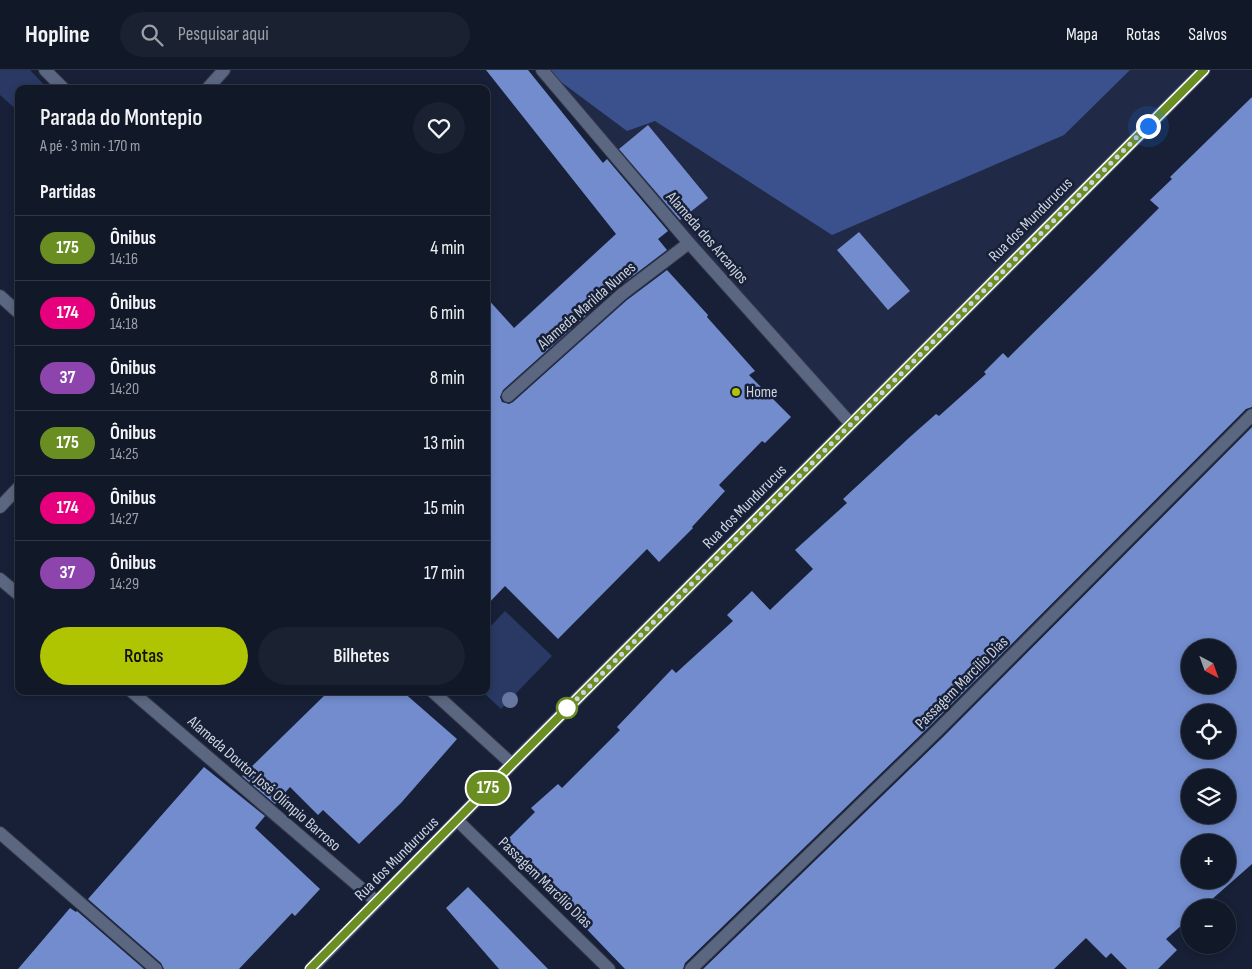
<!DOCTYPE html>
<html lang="pt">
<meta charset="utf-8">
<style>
:root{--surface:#111828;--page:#1a2130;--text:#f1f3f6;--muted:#9ca0a8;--line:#303745;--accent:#b0c501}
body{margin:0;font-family:"Sofia Sans Condensed",sans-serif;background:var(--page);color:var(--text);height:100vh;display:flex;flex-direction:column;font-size:19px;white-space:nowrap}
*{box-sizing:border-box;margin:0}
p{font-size:16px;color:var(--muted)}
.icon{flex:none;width:28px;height:28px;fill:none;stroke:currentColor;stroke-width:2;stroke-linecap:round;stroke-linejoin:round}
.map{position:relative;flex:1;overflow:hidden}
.details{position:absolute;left:15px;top:15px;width:475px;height:610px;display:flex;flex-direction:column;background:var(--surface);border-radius:10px;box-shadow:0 2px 8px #0003,0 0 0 1px var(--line)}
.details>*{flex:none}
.badge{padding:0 10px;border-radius:16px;font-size:18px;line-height:32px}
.needle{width:32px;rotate:139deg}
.controls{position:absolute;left:1181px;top:569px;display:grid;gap:10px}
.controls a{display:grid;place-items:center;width:55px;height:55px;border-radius:50%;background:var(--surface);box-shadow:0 2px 8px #0003,0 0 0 1px var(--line);font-size:25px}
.you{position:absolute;width:25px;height:25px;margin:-12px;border:4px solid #fff;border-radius:50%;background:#1a73e8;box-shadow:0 0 0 8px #1a73e833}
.map>.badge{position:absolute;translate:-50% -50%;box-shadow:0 0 0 2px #fff}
h2{padding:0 25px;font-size:19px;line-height:45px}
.round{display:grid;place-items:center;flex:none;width:52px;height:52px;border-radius:26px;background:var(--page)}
.headline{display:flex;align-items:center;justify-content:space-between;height:85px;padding:0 25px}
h1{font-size:24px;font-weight:600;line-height:38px}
.cta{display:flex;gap:10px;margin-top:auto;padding:10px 25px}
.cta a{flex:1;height:58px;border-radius:30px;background:var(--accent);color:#111;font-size:20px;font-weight:600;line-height:58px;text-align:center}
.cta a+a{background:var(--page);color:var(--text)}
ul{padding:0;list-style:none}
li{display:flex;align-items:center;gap:15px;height:65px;padding:0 25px;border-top:1px solid var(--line)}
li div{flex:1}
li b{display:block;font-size:19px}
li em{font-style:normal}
li .badge{min-width:55px;font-weight:700;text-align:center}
header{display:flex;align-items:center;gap:30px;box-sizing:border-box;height:70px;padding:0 25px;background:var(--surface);border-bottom:1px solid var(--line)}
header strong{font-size:24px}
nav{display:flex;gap:28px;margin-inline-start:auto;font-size:18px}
.search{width:350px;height:45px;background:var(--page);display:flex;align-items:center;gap:12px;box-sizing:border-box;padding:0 18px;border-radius:28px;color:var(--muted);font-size:19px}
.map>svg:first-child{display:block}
.built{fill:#202945}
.green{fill:#293964}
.forest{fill:#3b518e}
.building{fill:#728cce;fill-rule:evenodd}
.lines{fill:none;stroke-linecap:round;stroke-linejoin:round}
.minor-casing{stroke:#34394c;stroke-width:14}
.minor{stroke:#5b6680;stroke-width:12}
.tree{fill:#67779f}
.line-casing{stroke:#fff;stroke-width:11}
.line{stroke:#6b8e23;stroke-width:8}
.walk{stroke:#ccd3e2;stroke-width:5;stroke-dasharray:0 9}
.poi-dot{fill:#b0c501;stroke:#172036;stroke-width:2}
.stop-dot{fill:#fff;stroke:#6b8e23;stroke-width:2.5}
.labels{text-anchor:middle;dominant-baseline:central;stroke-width:5;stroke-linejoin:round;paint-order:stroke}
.street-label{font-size:16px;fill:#ccd3e2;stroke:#172036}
.poi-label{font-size:16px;fill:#ccd3e2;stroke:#172036;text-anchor:start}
</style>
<header>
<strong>Hopline</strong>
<div class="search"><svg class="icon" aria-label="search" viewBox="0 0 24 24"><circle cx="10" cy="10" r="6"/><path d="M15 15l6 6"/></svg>Pesquisar aqui</div>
<nav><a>Mapa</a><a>Rotas</a><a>Salvos</a></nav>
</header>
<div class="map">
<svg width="1252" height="899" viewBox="0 0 1252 899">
<rect width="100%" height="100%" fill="#172036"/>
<!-- built -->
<path class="built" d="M 542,0 L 1204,0 L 851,354 Z"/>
<!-- green -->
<g class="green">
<path d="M 0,0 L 30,0 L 48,19 L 19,19 L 19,42 L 0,25 Z"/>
<path d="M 505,541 L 552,586 L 501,639 L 482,621 L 486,621 L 486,561 Z"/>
</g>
<!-- forest -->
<path class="forest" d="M 550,0 L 1130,0 L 1064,65 L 832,165 L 655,51 L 627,61 L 557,9 Z"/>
<!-- building -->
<g class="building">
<path d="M 486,0 L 528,0 L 603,93 L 607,89 L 668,161 L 658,169 L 667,180 L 617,218 L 503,320 L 500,327 L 502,332 L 509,334 L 513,332 L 627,230 L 667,200 L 708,245 L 707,247 L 755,301 L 749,305 L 791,347 L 765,373 L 762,371 L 719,415 L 725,421 L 692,457 L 693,458 L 659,492 L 647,479 L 558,569 L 505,516 L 486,536 L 486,227 L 514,258 L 616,164 Z"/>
<path d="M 1252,27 L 1252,337 L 1246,339 L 931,655 L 685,893 L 683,899 L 625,899 L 504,773 L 535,742 L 531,738 L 558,714 L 562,718 L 620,660 L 617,657 L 672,599 L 676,603 L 733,551 L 727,545 L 752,521 L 770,540 L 813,499 L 795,480 L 847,433 L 843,429 L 911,366 L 936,344 L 939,346 L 986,304 L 984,302 L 1003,283 L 1008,288 L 1096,201 L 1159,138 L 1150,130 L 1172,109 L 1170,107 Z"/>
<path d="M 648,55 L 708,128 L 680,150 L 619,79 Z"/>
<path d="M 859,162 L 910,221 L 888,240 L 837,180 Z"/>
<path d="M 1252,357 L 1252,794 L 1202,838 L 1190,838 L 1190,848 L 1166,869 L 1177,880 L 1158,899 L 1127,899 L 1111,883 L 1106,888 L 1086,868 L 1054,899 L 703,899 L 943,667 ZM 1190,578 L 1228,578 L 1228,615 L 1190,615 ZM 1190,642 L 1228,642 L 1228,680 L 1190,680 ZM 1190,708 L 1228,708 L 1228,745 L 1190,745 ZM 1190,772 L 1228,772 L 1228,810 L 1190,810 Z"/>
<path d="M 329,621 L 402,621 L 457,669 L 401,733 L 359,774 L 323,740 L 318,745 L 290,717 L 275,734 L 242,706 Z"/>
<path d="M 204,697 L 265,746 L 255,758 L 320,819 L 295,846 L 292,843 L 239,899 L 164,899 L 161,893 L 88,829 Z"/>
<path d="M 468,817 L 548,899 L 499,899 L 446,838 Z"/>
<path d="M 70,838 L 76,842 L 77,841 L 144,899 L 18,899 Z"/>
</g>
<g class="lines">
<defs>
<g id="minor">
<path d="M 45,0 L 64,19"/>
<path d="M 542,0 L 689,173 L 851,354"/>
<path d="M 207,19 L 224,0"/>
<path d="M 0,226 L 19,243"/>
<path d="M 508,326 L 622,224 L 689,173"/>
<path d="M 0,437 L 19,417"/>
<path d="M 0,509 L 19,525"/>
<path d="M 131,621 L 376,831"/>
<path d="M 432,621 L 512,694"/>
<path d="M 458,751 L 609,899"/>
<path d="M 0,763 L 156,899"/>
<path d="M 311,899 L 512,694 L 1204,0"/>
<path d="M 691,899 L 937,661 L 1252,345"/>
</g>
</defs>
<!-- minor casing -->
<use href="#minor" class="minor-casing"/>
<!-- minor -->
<use href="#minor" class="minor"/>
</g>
<!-- trees -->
<circle class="tree" cx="510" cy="630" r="8"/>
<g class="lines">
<defs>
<path id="line" d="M 310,899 L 512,694 L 1204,0"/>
</defs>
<!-- line casing -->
<use href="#line" class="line-casing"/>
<!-- line -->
<use href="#line" class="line"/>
<!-- walk -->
<path class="walk" d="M 567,638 L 566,640 L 1148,56"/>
</g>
<!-- markers -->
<circle class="poi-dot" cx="736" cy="322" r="5"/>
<circle class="stop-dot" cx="567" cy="638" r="10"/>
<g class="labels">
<!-- street labels -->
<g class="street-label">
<text transform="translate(1031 150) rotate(-45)">Rua dos Mundurucus</text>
<text transform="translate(707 168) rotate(49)">Alameda dos Arcanjos</text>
<text transform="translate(587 236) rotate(-41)">Alameda Marilda Nunes</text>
<text transform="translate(745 437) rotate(-45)">Rua dos Mundurucus</text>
<text transform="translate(962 613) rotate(-45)">Passagem Marcílio Dias</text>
<text transform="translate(264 714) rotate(41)">Alameda Doutor José Olímpio Barroso</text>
<text transform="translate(397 789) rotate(-45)">Rua dos Mundurucus</text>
<text transform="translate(545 813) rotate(44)">Passagem Marcílio Dias</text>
</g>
<!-- poi labels -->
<g class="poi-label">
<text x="746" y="322">Home</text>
</g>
</g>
</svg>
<div class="controls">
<a><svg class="needle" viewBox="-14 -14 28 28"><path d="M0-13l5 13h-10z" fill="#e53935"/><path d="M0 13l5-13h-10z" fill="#9ca0a8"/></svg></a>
<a><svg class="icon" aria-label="locate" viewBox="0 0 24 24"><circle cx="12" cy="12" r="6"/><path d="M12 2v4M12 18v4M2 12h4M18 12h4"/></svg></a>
<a><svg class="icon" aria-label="layers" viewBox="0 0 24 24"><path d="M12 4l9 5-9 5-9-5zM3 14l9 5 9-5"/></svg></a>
<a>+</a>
<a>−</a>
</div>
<div class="you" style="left:1148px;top:56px"></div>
<b class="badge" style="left:488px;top:718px;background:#6b8e23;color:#fff">175</b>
<section class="details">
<div class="headline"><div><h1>Parada do Montepio</h1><p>A pé · 3 min · 170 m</p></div><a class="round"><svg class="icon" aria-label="heart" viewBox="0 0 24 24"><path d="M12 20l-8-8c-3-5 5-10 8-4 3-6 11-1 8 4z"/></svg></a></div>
<h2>Partidas</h2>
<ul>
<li><span class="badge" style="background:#6b8e23;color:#fff">175</span><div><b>Ônibus</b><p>14:16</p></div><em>4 min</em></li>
<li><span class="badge" style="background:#e6007e;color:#fff">174</span><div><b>Ônibus</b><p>14:18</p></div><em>6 min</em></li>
<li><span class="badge" style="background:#8e44ad;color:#fff">37</span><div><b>Ônibus</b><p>14:20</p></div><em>8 min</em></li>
<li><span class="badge" style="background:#6b8e23;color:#fff">175</span><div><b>Ônibus</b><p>14:25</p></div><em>13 min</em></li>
<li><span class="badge" style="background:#e6007e;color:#fff">174</span><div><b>Ônibus</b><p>14:27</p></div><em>15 min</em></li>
<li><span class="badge" style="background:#8e44ad;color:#fff">37</span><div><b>Ônibus</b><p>14:29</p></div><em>17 min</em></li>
</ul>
<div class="cta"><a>Rotas</a><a>Bilhetes</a></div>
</section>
</div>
